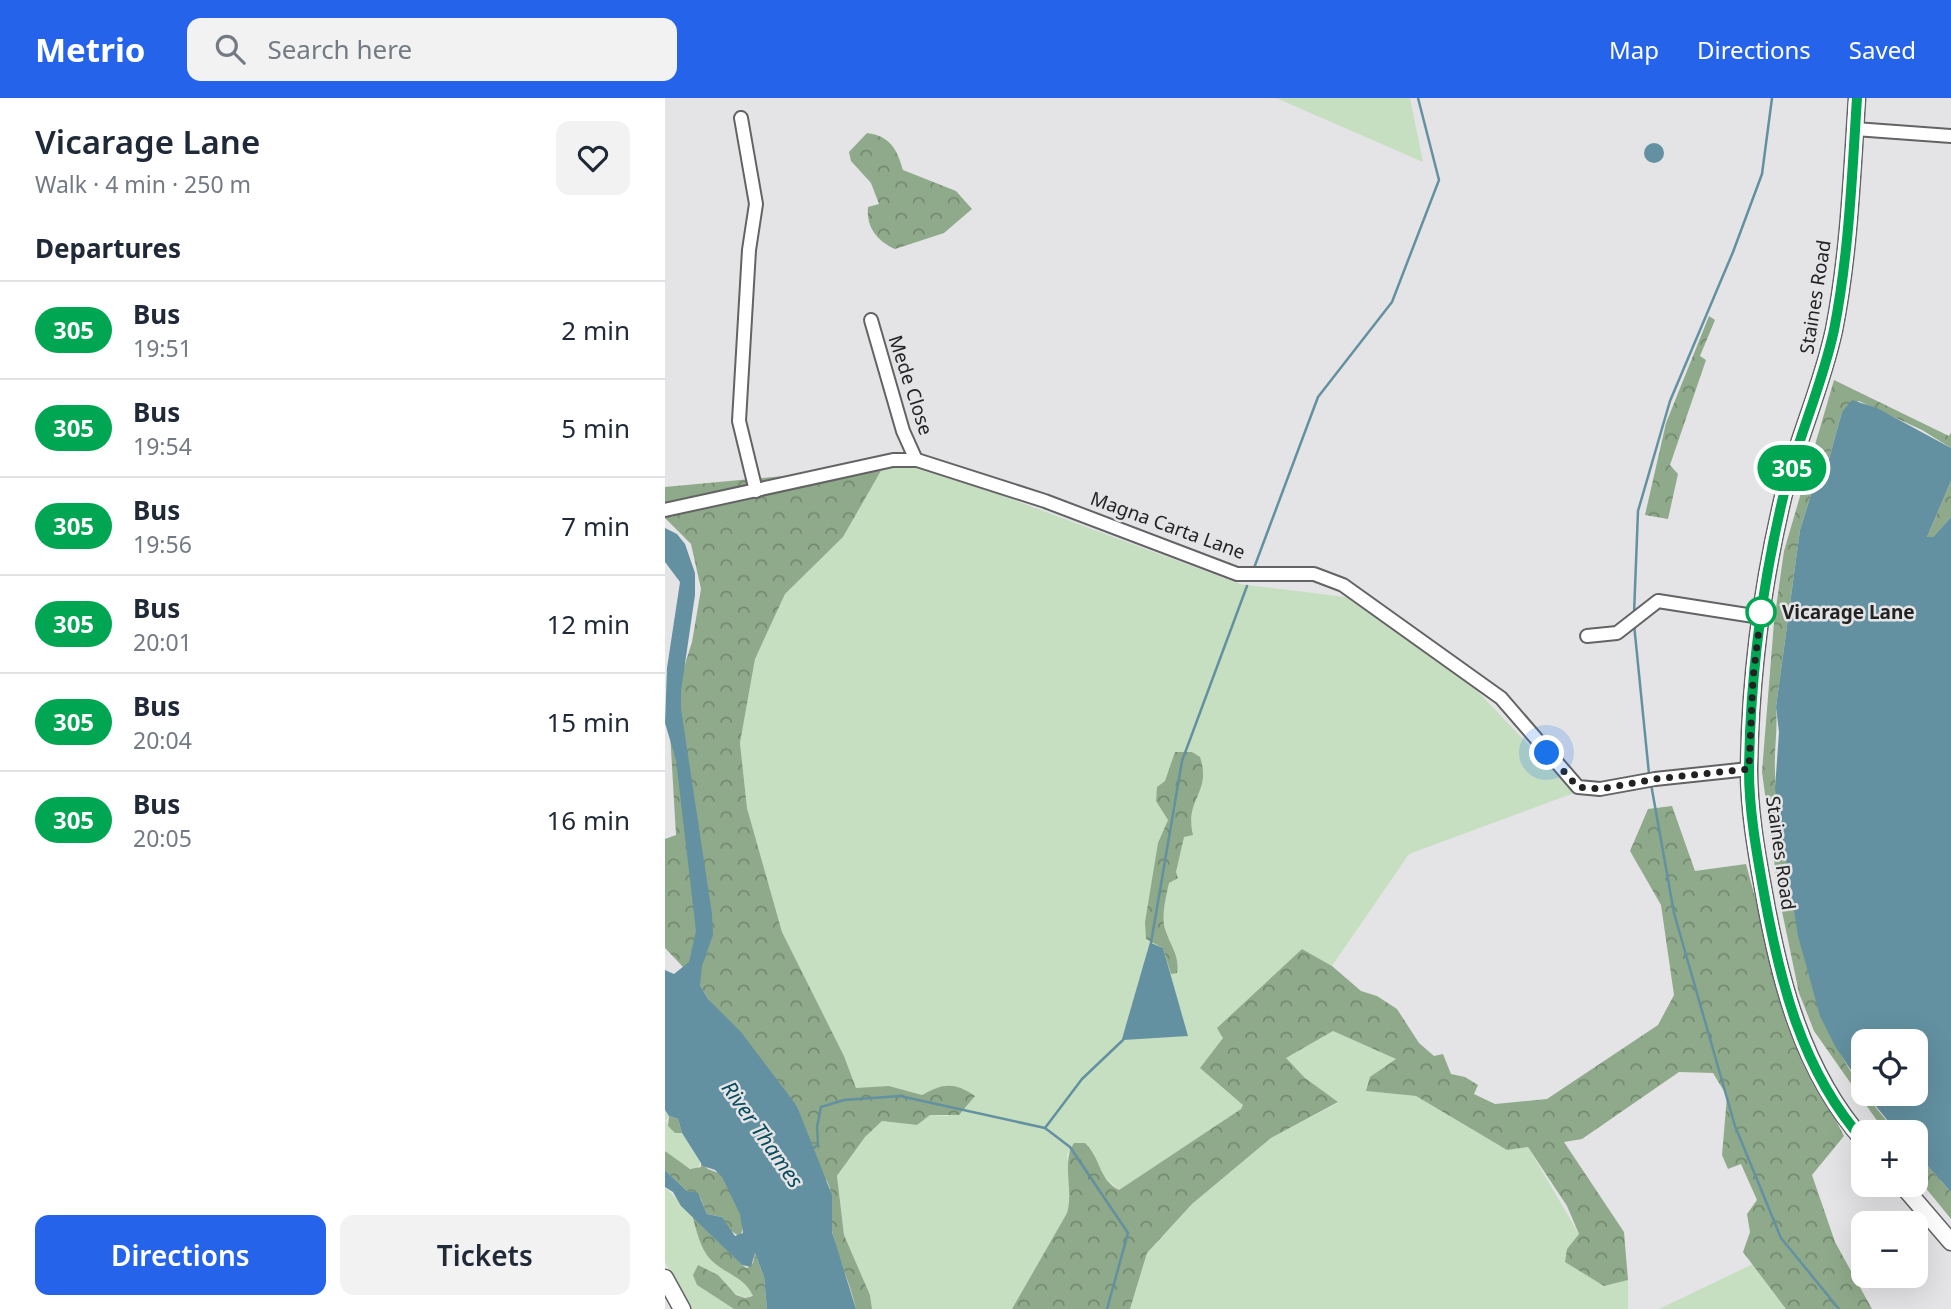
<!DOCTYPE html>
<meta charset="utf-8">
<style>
:root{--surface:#fff;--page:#f2f2f3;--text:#1f2937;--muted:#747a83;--line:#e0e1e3;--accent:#2563eb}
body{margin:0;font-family:"Noto Sans",sans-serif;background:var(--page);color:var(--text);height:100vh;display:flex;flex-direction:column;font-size:26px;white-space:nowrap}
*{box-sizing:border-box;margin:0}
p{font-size:23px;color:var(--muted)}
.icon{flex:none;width:38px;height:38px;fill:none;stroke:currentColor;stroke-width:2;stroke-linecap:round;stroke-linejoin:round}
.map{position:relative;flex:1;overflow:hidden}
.side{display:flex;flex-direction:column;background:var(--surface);width:665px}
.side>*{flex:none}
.badge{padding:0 14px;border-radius:23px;font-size:24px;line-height:46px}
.fabs{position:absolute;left:1186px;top:931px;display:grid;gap:14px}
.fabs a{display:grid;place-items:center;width:77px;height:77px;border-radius:14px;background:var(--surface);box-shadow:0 7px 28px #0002;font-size:35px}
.you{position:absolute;width:35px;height:35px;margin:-18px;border:5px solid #fff;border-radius:50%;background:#1a73e8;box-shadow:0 0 0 10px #1a73e833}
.map>.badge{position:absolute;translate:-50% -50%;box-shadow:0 0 0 4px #fff}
h2{padding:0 35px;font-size:26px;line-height:63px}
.round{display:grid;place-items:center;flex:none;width:74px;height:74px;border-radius:14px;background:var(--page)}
.head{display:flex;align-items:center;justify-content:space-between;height:119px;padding:0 35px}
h1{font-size:33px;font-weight:600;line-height:52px}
.action{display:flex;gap:14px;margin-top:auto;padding:14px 35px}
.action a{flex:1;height:80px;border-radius:14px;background:var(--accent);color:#fff;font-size:28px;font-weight:600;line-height:80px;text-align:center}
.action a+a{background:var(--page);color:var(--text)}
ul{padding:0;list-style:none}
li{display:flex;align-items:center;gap:21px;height:98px;padding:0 35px;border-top:2px solid var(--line)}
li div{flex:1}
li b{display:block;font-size:26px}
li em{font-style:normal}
li .badge{min-width:77px;font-weight:700;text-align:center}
header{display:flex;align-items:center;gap:42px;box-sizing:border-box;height:98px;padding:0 35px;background:var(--accent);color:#fff}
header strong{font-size:33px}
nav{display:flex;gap:38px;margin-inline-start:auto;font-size:24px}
.search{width:490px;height:63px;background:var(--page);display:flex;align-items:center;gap:18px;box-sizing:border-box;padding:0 24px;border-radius:14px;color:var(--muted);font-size:26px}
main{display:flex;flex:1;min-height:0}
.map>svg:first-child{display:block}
.grass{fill:#c6dfc1}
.forest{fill:url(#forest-crowns)}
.water{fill:#6391a1}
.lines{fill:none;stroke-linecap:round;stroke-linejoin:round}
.stream{stroke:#6391a1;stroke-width:2.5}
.minor-casing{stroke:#636365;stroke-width:16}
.major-casing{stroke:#636365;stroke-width:19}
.minor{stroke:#fff;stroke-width:12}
.major{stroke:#fff;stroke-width:16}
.line-casing{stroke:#fff;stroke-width:16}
.line{stroke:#00a651;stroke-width:10}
.walk{stroke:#222223;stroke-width:7;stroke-dasharray:0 12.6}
.stop-dot{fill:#fff;stroke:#00a651;stroke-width:3.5}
.labels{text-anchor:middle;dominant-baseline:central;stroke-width:5;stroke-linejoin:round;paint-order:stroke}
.street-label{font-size:19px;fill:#222223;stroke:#e4e4e6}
.stop-label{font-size:19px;font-weight:bold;fill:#222223;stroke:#e4e4e6;text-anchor:start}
.water-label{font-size:21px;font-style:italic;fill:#074b5d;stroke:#e4e4e6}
</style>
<header>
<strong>Metrio</strong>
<div class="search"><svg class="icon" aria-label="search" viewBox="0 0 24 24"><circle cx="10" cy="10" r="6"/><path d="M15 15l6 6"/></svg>Search here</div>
<nav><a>Map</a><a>Directions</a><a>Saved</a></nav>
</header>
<main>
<section class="side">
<div class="head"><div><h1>Vicarage Lane</h1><p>Walk · 4 min · 250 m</p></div><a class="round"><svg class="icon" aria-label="heart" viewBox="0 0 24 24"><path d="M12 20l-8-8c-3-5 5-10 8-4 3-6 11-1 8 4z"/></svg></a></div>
<h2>Departures</h2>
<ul>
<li><span class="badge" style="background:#00a651;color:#fff">305</span><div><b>Bus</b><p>19:51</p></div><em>2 min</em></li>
<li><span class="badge" style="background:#00a651;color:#fff">305</span><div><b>Bus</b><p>19:54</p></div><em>5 min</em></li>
<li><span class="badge" style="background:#00a651;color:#fff">305</span><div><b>Bus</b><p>19:56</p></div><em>7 min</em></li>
<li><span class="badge" style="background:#00a651;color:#fff">305</span><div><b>Bus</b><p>20:01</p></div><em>12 min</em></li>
<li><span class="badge" style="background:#00a651;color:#fff">305</span><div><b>Bus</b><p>20:04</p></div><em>15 min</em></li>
<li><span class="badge" style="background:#00a651;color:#fff">305</span><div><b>Bus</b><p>20:05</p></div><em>16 min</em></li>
</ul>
<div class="action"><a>Directions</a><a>Tickets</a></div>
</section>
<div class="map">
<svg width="1286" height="1211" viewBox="0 0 1286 1211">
<defs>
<pattern id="forest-crowns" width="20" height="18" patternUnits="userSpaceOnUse" patternTransform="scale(1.75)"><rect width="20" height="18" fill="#8faa8a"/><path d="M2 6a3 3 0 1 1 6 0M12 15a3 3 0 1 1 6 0" fill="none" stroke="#748a70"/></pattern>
</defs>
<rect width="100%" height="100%" fill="#e4e4e6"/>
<!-- grass -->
<g class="grass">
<path d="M 611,0 L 745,0 L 758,64 Z"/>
<path d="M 249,365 L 575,486 L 681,499 L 801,581 L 909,695 L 744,756 L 667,868 L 637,851 L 553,931 L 558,940 L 536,970 L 579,1007 L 576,1011 L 454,1092 L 434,1074 L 433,1065 L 402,1055 L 406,1100 L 402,1115 L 347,1211 L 207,1211 L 205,1197 L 179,1137 L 172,1079 L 200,1039 L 217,1023 L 251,1027 L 265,1017 L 284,1018 L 266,992 L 257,997 L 224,988 L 191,991 L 179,958 L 117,834 L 82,710 L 75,645 L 90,561 L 120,496 L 178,439 L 217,371 Z"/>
<path d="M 668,933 L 731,961 L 701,993 L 751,998 L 835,1048 L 863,1049 L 914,1136 L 939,1188 L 963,1182 L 963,1211 L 465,1211 L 482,1155 L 527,1106 L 606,1040 L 673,1005 L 640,980 L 620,960 Z"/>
<path d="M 0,1012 L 4,1018 L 1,1023 L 10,1035 L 17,1035 L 36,1064 L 31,1072 L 16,1067 L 0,1053 Z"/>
<path d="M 0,1089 L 27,1116 L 33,1139 L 64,1175 L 83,1187 L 88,1198 C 71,1203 63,1188 53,1177 L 32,1187 L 69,1211 L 25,1211 L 0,1164 Z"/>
<path d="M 1088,1166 L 1121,1211 L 994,1211 Z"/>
</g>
<!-- forest -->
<g class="forest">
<path d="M 202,35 C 225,38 232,51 238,72 L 291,93 L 307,111 L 279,135 L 230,151 C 212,143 201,129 203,109 L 214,106 L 206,85 L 186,63 L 184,54 Z"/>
<path d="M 1044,218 L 1050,222 L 1035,258 L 1041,262 L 1005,367 L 1013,376 L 1003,421 L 980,417 L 1001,325 Z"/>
<path d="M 1169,282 L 1284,338 L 1286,335 L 1286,350 L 1257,332 L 1194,303 L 1177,314 L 1164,361 L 1149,387 L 1135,432 L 1111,609 C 1113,631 1109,651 1110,673 C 1110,696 1116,719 1119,742 C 1133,855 1153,950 1232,1034 L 1220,1034 L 1149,933 L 1134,895 L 1114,799 L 1097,674 L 1109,524 L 1119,453 Z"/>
<path d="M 195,371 L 217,371 L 178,439 L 120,496 L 90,561 L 75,645 L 82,710 L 117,834 L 179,958 L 191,990 L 224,988 L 257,997 C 278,985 290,984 310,998 L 294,1017 L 265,1017 L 252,1027 L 217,1023 L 200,1039 L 172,1078 L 179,1137 L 205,1197 L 207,1211 L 191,1211 C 185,1184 172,1159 167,1133 C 164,1115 172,1089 156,1076 L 132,1008 L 43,901 L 35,887 L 0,850 L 0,741 L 11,737 L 4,617 L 27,544 L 36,491 L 26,446 L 0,420 L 0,389 Z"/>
<path d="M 1286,383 L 1286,419 L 1268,439 L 1262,439 Z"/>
<path d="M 510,654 L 527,654 L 535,659 C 547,696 519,700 528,737 L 519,739 L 511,774 L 513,780 L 504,785 C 501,798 496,819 500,831 C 505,847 515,858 512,875 L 506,876 L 498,850 L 481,841 L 480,824 L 493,745 L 503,722 L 491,703 L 492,689 L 500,683 Z"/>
<path d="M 1007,708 L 1030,773 L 1081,766 L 1128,940 L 1179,1038 L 1147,1077 L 1170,1144 L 1207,1211 L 1121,1211 L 1078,1154 L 1085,1134 L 1082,1116 L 1092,1102 L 1076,1066 L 1063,1071 L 1057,1057 L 1062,998 L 1048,975 L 1014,974 L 917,1041 L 899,1044 L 959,1134 L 963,1182 L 939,1188 L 900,1164 L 902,1151 L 914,1136 L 902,1108 L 863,1049 L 842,1052 L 751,998 L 701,993 L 705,979 L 731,961 L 668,933 L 621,960 L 640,980 L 673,1004 L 606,1040 L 527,1106 L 482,1155 L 465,1211 L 347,1211 L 402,1115 C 409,1092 396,1065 409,1045 L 420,1045 C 436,1060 433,1081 454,1092 L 576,1011 L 578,1007 L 535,970 L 558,940 L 552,930 L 637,851 L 667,868 L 696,893 L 712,898 L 732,911 L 754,945 L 769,958 L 778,956 L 786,976 L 800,979 L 813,987 L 809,996 L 830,1006 L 882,1001 L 993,927 L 1009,897 L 996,807 L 965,753 L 983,711 Z"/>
<path d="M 4,1018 L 13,1021 L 17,1035 L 10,1035 L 3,1028 Z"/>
<path d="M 0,1053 L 25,1071 L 36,1069 L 36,1064 L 43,1071 L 56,1076 C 63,1093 85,1121 75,1139 L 62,1130 L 57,1119 L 42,1116 L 35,1099 L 22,1093 L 0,1072 Z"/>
<path d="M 1251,1055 L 1286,1094 L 1286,1121 L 1251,1078 Z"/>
<path d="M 27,1116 L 77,1167 L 82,1170 L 88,1165 L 90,1155 L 99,1179 L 102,1211 L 69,1211 L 32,1187 L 28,1177 L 33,1167 L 53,1177 L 71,1197 L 80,1200 L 88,1198 C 80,1179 60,1176 46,1162 C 35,1151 31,1131 27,1116 Z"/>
</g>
<!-- water -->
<g class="water">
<circle cx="989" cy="55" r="10"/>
<path d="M 1187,302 L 1212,310 L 1286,350 L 1286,383 L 1262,439 L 1268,439 L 1286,419 L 1286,1094 L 1251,1055 L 1251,1034 L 1232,1034 L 1201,996 L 1251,996 L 1251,943 L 1199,943 L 1199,992 L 1170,948 L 1155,918 L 1133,838 L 1110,691 L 1114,634 L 1111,609 L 1135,432 L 1149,387 L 1164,361 L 1177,314 Z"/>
<path d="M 0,430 L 12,436 L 20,446 L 30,475 L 30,497 L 16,593 L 16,611 L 47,816 L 48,837 L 37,868 L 35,887 L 43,901 L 76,934 L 132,1008 L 167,1097 L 167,1134 L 191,1211 L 102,1211 L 99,1179 L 90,1155 L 86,1169 L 77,1167 L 16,1108 L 8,1094 L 0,1089 L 0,1072 L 22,1093 L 33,1095 L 42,1116 L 57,1119 L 70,1138 L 78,1135 L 75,1116 L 57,1079 L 50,1072 L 38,1068 L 17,1035 L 13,1021 L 4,1018 L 0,1012 L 0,872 L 9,876 L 24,864 L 31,833 L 11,662 L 0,625 L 2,570 L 15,484 L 0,464 Z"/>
<path d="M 486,845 L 498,850 L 523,938 L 458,942 Z"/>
</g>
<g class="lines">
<!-- stream -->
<g class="stream">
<path d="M 589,470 L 653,299 L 727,204 L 774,82 L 753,0"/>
<path d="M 969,516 L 973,413 L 1005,303 L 1068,154 L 1097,76 L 1107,0"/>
<path d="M 969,526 L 984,676"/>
<path d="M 986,686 L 1009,815 L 1070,1028 L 1116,1140 L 1174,1211"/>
<path d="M 380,1030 L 405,1049 L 463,1135 L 442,1211"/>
<path d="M 147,1051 L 153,1047 L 152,1029 L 156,1009 L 179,1002 L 235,998 L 380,1030 L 417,981 L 458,942 L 486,845 L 517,663 L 582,488"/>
</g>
<defs>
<g id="minor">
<path d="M 76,20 L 91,106 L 84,152 L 74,323 L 91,393"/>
<path d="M 1190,31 L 1286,38"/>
<path d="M 206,222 L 238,333 L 251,362"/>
<path d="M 0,412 L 228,362 L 252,362 L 380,403 L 572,476 L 649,476 L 678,487 L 836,600 L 913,689 L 935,691 L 990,681 L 1084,671"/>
<path d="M 922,538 L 952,535 L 993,503 L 1095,519"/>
</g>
<g id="major">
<path d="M 1192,0 C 1187,77 1184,156 1169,232 C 1156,293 1129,348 1116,408 C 1096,495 1085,583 1084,672 C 1084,711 1091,752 1098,790 C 1114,881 1137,973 1199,1043"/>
<path d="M 1237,1087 L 1286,1144"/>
<path d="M 0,1180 L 17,1211"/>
</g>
</defs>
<!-- minor casing -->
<use href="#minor" class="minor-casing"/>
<!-- major casing -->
<use href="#major" class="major-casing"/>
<!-- minor -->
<use href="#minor" class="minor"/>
<!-- major -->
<use href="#major" class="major"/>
</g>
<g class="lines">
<defs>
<path id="line" d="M 1192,0 C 1187,77 1184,156 1169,232 C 1156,293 1129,348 1116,408 C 1096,495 1085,583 1084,672 C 1084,711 1091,751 1098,790 C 1114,880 1136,973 1199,1043"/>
</defs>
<!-- line casing -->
<use href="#line" class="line-casing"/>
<!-- line -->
<use href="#line" class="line"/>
<!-- walk -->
<path class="walk" d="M 882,655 L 913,689 L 935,691 L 990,681 L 1084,671 L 1088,580 L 1096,514"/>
</g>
<!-- markers -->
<circle class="stop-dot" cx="1096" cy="514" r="14"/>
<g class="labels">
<!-- street labels -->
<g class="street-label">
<text transform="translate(1150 199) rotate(-81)">Staines Road</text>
<text transform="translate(246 287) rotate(72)">Mede Close</text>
<text transform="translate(503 427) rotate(20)">Magna Carta Lane</text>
<text transform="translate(1116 755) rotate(82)">Staines Road</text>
</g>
<!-- stop labels -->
<g class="stop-label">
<text x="1117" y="514">Vicarage Lane</text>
</g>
<!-- water labels -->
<g class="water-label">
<text transform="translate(98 1036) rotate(55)">River Thames</text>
</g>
</g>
</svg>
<div class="fabs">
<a><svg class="icon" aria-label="locate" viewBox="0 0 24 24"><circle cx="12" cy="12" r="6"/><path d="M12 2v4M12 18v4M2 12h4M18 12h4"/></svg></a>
<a>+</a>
<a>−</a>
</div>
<div class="you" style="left:882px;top:655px"></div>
<b class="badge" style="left:1127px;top:370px;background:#00a651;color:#fff">305</b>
</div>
</main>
